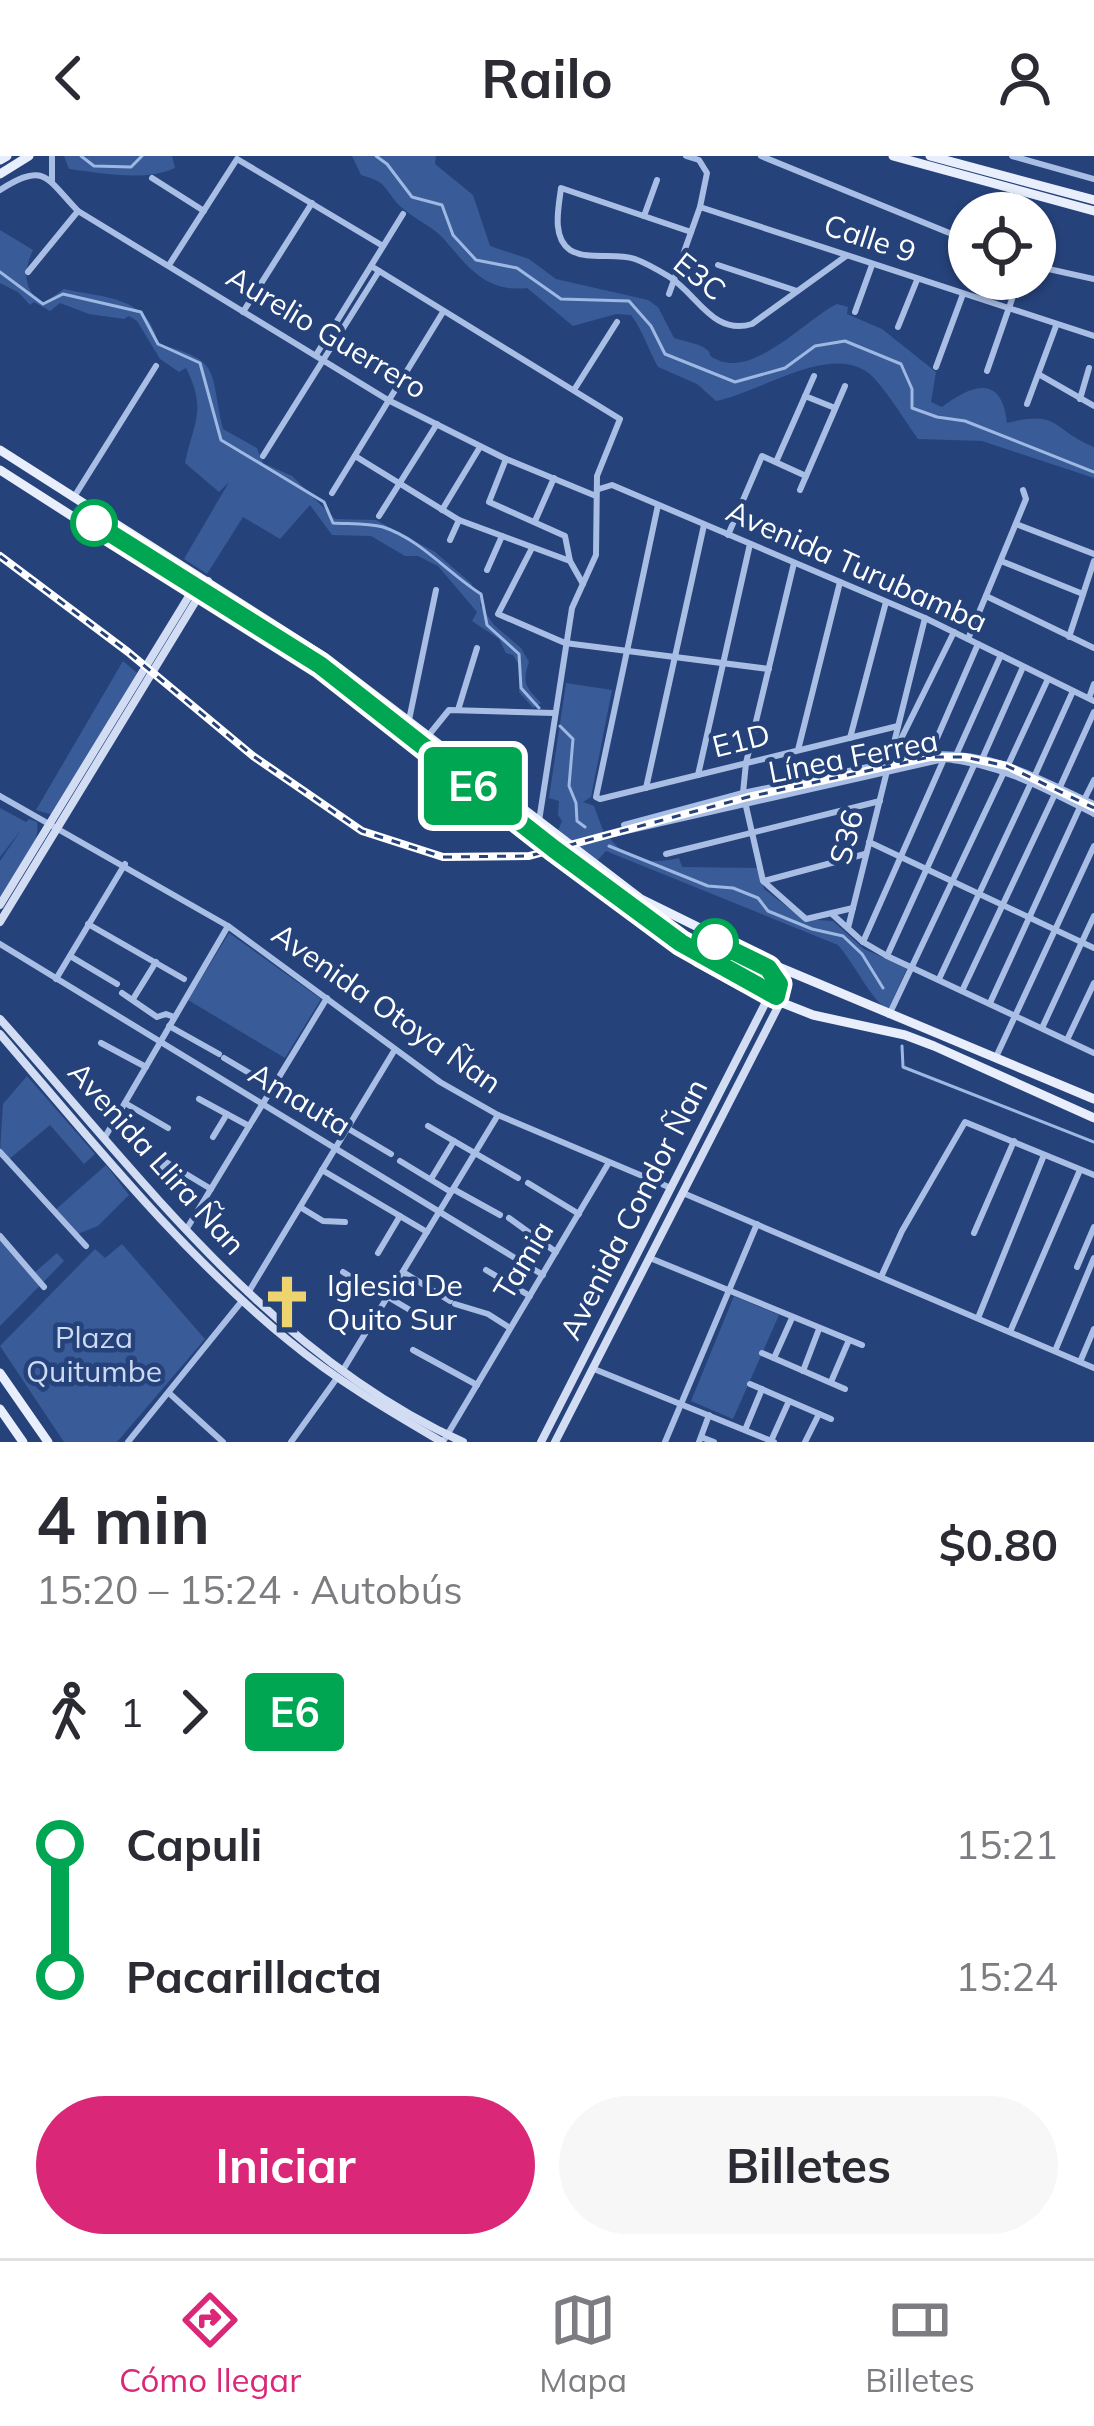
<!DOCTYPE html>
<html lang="es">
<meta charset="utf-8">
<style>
:root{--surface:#fff;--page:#f7f7f7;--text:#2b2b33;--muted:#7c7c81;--line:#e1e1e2;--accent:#db2777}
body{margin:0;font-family:Mulish,sans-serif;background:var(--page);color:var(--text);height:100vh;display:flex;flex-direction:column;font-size:45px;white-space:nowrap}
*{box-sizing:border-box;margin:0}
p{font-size:39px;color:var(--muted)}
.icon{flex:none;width:66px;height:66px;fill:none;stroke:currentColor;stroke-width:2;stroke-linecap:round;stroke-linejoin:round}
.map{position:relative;height:1286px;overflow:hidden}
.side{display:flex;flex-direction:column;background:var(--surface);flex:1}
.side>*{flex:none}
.badge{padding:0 24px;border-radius:9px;font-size:42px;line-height:78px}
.controls{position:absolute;left:948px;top:36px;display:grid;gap:24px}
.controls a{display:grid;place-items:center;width:108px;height:108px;border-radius:50%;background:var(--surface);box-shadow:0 3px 9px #0004;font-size:60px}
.map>.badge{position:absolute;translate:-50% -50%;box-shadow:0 0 0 6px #fff}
.legs{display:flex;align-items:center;gap:18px;height:132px;padding:0 36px;font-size:39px}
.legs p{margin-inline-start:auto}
.overview{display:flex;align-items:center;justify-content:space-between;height:204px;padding:0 36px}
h1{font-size:66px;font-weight:700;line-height:90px}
.action{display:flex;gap:24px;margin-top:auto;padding:24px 36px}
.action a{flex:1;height:138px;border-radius:72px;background:var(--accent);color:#fff;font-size:48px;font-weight:700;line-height:138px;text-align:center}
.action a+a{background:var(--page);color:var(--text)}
ul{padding:0 36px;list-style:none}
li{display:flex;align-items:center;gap:42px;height:132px;font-size:45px}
li i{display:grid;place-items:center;width:18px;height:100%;margin:0 15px;background:currentColor}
li i::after{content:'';width:30px;height:30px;margin:-15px;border:9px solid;border-radius:50%;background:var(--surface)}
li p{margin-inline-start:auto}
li:first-child i{background:linear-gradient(#0000 50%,currentColor 0)}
li:last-child i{background:linear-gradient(currentColor 50%,#0000 0)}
header{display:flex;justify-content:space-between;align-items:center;height:156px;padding:0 36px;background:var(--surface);font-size:54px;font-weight:700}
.dock{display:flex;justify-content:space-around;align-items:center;height:168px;border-top:3px solid var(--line);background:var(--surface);font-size:33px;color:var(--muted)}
.dock a{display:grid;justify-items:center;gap:6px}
.dock .selected{color:var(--accent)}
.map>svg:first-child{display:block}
.green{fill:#395b98}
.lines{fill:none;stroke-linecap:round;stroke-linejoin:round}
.stream{stroke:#9eb8e4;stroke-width:3}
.street{stroke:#a9bee4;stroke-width:6}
.secondary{stroke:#d2ddf4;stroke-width:8}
.primary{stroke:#e9eefc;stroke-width:9}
.rail-casing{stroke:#fff;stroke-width:8}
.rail{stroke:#26427a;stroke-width:3;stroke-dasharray:9;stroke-linecap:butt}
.line-1-casing{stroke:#fff;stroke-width:27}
.line-1{stroke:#00a651;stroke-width:18}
.stop-1-dot{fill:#fff;stroke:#00a651;stroke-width:6}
.labels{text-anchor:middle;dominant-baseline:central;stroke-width:9;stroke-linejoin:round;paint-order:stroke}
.street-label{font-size:30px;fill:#fff;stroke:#26427a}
.poi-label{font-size:30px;fill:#fff;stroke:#26427a;text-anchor:start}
.park-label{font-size:30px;fill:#ccdaf3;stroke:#26427a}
</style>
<header><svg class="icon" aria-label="back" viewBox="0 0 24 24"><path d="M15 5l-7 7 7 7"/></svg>Railo<svg class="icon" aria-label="person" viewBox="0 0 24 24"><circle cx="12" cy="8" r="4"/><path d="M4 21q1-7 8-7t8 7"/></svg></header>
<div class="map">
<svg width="1094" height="1286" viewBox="0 0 1094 1286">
<rect width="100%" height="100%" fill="#26427a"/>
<!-- green -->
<g class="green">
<path d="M 64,0 L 172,0 L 175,12 C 145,26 101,17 69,13 Z"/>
<path d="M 352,0 L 436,0 L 435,8 L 473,39 L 490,90 L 529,103 L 556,123 L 648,144 L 658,151 L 674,182 C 683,185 695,187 703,191 C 717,200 702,197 718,204 C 755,221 806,163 837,148 L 848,151 L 847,158 L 882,173 L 936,216 L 931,246 L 942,251 C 972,228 1002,218 1007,267 C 1060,253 1052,274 1094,291 L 1094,322 L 982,285 L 918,283 C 904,263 890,240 874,222 C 835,182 761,237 716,245 L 697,228 L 658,211 C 648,193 643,175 631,159 L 616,158 L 573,170 L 527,132 C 484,137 466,108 442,81 C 429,68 408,60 396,46 C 382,28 385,26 361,19 Z"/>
<path d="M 0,74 L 33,94 C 23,116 23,132 42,148 L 64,133 C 104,142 149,140 158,188 C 223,205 209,214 223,273 L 257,292 L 263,307 L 292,320 L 335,363 L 376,364 L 435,396 L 472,428 L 471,433 L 483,439 L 480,449 L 494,469 L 521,492 L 529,506 C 521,528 527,532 541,547 L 533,552 L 519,536 L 521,512 L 513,499 L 506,497 L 499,483 L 472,465 L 477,456 L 438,410 L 418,400 L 405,400 L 371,380 L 332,379 L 310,349 L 280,383 L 243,361 L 207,418 L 184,403 L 229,326 L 219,336 L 185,307 C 194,265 207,254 186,212 L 179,216 L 160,203 L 137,165 L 129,160 L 124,163 L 89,158 L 60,147 L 50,155 L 34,146 L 30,149 L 18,136 L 0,127 Z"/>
<path d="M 123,505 L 137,517 L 53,659 L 36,654 Z"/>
<path d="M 566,527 L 612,534 L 591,641 L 583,646 L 594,650 L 604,677 L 570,687 L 557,677 L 562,665 L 558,659 L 559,645 L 549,642 Z"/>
<path d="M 0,652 L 26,666 L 29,663 L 37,666 C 41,693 15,719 0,741 L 0,705 L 21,674 L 0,701 Z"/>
<path d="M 608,679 C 624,705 651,709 679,702 L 682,711 L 758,712 L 764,733 L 803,763 L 833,765 L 864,793 L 907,812 L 888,854 C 872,845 854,807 838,789 L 606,695 L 596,706 L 573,690 Z"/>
<path d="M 229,777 L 321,843 L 285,902 L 188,844 Z"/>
<path d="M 27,920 L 95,998 L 84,1008 L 50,969 L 8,1004 L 0,996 L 3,948 Z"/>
<path d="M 106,1009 L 129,1039 L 98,1070 L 75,1079 L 53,1056 Z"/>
<path d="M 0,1082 L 33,1118 L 57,1097 L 64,1105 L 0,1170 Z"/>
<path d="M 122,1088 L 205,1183 L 117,1286 L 64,1286 L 0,1190 L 95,1093 L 105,1102 Z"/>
<path d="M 734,1140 L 779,1159 L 733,1263 L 691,1245 Z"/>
</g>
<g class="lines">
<!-- stream -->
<g class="stream">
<path d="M 81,0 L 94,10 L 131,11 L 142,0"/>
<path d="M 376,0 L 387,8 L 412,41 L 442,49 L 453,79 L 476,104 L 517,112 L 561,143 L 629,145 L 651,170 L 665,198 L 735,226 L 785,212 L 815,190 L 845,185 L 901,208 L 912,233 L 912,252 L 937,261 L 965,265 L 1094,316"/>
<path d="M 0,116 L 43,148 L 63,138 L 141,156 L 158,188 L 200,207 L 221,284 L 324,346 L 333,367 C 349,368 368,367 383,371 C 420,383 448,417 481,438 L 487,469 L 519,498 L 521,532 L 539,552"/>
<path d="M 560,570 L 573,583 L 569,630 L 576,647 L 577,665 L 585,671"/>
<path d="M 609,690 L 708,730 L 733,732 L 758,742 L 768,755 L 812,773 L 843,780 L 862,798 L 883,832"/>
<path d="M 902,890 L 903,911 L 1094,986"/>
</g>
<!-- street -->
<g class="street">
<path d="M 52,0 L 52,25"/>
<path d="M 761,0 L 969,85"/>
<path d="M 1012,0 L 1094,23"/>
<path d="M 152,22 L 204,55"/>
<path d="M 0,34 C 45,5 46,22 78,55 L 388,244 L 506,303 L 596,340"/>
<path d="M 700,51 L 1094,180"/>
<path d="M 644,60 L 657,24"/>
<path d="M 691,76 L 561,32 C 559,50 551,81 570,94 C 588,105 615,96 635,103 C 646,107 658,114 668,120 C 697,137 712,180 752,168 L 846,100"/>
<path d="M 169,109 L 237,3 L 383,90"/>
<path d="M 718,109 L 797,135"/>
<path d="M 371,110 L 620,263 L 597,320 L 596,399 L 572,452 L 539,665"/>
<path d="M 1035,110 L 1094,123"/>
<path d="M 28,116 L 78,55"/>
<path d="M 669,138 L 700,51 L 707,17 L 699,4 L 686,0"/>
<path d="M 243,156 L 312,47"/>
<path d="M 855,156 L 872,109"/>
<path d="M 898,171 L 917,124"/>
<path d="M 316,199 L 403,58"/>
<path d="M 936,211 L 963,138"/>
<path d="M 987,215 L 1019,123"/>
<path d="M 1040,219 L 1094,250"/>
<path d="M 574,234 L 617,166"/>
<path d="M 805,240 L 835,252"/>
<path d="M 1080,243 L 1089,212"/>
<path d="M 1027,248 L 1056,170"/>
<path d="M 263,300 L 379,115"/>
<path d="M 355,300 L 459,364 L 570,405 L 583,428"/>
<path d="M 506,303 L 489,346 L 565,380 L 570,405"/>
<path d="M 776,306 L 814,220"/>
<path d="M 599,333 L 612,329 L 925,462 L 1094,545"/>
<path d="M 800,334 L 845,230"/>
<path d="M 332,337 L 443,156"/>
<path d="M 74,341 L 156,210"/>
<path d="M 658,349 L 596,641 L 600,643 L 898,570"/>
<path d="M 442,354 L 480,291"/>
<path d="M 379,360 L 437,268"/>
<path d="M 535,365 L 554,322"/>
<path d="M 1016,368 L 1094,398"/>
<path d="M 728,379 L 762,300 L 806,320"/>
<path d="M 450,384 L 459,364"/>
<path d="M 532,392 L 498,458 L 565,487 L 769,513"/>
<path d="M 1001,405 L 1083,438"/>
<path d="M 794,407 L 746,607 L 743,637 L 763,725 L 806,763 L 853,752"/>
<path d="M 487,414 L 502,380"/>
<path d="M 986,440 L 1094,492"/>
<path d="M 1069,481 L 1094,405"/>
<path d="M 968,483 L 1026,343 L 1023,334"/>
<path d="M 1089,542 L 1094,528"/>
<path d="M 458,554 L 477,492"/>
<path d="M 409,564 L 436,434"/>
<path d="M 428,580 L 449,554 L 554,557"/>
<path d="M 850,582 L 886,446"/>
<path d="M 897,591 L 954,476"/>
<path d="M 798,594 L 840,426"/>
<path d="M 957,597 L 1001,499"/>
<path d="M 930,598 L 978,488"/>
<path d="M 983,601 L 1023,511"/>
<path d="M 1009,607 L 1048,523"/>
<path d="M 698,619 L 750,388"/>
<path d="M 1035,619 L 1073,535"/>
<path d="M 1060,631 L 1094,556"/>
<path d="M 646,632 L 704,369"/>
<path d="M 0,640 L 228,770 L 440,926 L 498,959 L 671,1032"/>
<path d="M 1084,644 L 1094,624"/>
<path d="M 624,669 L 743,637 L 930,598 C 997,596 1035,621 1094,648"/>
<path d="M 613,678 L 944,603 C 1000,608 1045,633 1094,658"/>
<path d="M 869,686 L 1094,792"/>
<path d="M 666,698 L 880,645"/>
<path d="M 764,725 L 865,698"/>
<path d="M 832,758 L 863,786 L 887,800 L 1094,897"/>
<path d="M 88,768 L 184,823"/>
<path d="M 848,772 L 925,462"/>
<path d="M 863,786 L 944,603"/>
<path d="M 0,788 L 543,1119"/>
<path d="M 70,800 L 117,828"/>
<path d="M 887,800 L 975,607"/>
<path d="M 56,823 L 125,708"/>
<path d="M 939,823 L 1031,627"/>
<path d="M 962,835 L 1055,638"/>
<path d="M 122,837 L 157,861 L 166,858 L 174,861"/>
<path d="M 133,843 L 156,806"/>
<path d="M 990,847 L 1080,651"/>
<path d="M 889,859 L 1005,614"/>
<path d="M 169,870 L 219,898"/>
<path d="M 1042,872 L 1094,760"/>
<path d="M 1067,884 L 1094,827"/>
<path d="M 101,887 L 146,911"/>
<path d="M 996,901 L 1094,690"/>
<path d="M 224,902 L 273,931"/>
<path d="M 199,943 L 249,970"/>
<path d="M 125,947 L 168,972"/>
<path d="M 428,970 L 518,1022"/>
<path d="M 347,972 L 391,998"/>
<path d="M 105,981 L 228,770"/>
<path d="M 213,981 L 227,958"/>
<path d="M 0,996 L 86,1090"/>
<path d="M 400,1005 L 451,1036"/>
<path d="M 322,1014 L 427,1076"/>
<path d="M 159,1017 L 166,1006 L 211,1033"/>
<path d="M 431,1023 L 454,985"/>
<path d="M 528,1027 L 579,1058"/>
<path d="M 453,1033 L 500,1059"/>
<path d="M 683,1037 L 1094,1212"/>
<path d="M 300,1051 L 323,1065 L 345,1066"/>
<path d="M 509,1062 L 556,1096"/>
<path d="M 186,1074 L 327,842"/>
<path d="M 974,1077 L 1014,985"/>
<path d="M 0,1080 L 44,1131"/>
<path d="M 378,1097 L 400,1060"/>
<path d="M 650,1102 L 862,1189"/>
<path d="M 1077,1111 L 1094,1071"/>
<path d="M 486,1114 L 530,1140"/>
<path d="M 343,1116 L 386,1143"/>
<path d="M 403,1116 L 450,1145"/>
<path d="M 881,1121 L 902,1075 L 965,966 L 1094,1019"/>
<path d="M 248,1137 L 394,895"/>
<path d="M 388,1141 L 437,1170"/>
<path d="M 455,1148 L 488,1158 L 510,1172"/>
<path d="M 978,1162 L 1044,999"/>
<path d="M 1010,1176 L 1080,1014"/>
<path d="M 413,1194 L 477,1229"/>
<path d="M 1055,1195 L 1094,1102"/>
<path d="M 762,1197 L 845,1233"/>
<path d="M 774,1202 L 792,1162"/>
<path d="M 1080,1206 L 1094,1173"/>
<path d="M 594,1213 L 774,1286"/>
<path d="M 343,1214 L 498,959"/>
<path d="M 803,1215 L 819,1173"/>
<path d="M 831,1226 L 849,1184"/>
<path d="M 750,1228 L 831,1263"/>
<path d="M 169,1237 L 223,1286"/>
<path d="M 745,1274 L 762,1233"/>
<path d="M 701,1281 L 714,1286"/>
<path d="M 771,1285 L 789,1245"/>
<path d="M 128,1286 L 242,1145"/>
<path d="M 291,1286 L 337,1222"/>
<path d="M 443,1286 L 608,1008"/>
<path d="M 665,1286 L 757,1068"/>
<path d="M 699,1286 L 709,1259"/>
<path d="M 805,1286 L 819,1258"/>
</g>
<!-- secondary -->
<g class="secondary">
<path d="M 0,749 L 200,422"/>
<path d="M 0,766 L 208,425"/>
<path d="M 0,863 C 138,1017 269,1198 463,1286"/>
<path d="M 0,878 C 92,985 180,1096 289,1185 C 336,1224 389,1255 442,1286"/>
<path d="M 541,1286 L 768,842"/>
<path d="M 555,1286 L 780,847"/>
</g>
<!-- primary -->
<g class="primary">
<path d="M 893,0 L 1094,55"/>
<path d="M 930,0 L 1094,44"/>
<path d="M 0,4 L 7,0"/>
<path d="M 0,18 L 29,0"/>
<path d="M 0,294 L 326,502 L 641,743 L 781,812 L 1094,943"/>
<path d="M 0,314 L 317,517 L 545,695 L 698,807 L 742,831 L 813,859 L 905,879 L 934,890 L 1094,962"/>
<path d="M 0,1217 L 48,1286"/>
<path d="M 0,1253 L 23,1286"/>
</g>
<defs>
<path id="rail" d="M 0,400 L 128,496 L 253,600 L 362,675 L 443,701 L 529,700 L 748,641 L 930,601 L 964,601 L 1007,610 L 1094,652"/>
</defs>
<!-- rail casing -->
<use href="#rail" class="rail-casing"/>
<!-- rail -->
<use href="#rail" class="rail"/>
</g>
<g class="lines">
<defs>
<path id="line-1" d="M 94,367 L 320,509 L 554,693 L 681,787 L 776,840 L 779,828 L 768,812 L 715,786"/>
</defs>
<!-- line-1 casing -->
<use href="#line-1" class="line-1-casing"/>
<!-- line-1 -->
<use href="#line-1" class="line-1"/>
</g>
<!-- icons -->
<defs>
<symbol id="church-bare" viewBox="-9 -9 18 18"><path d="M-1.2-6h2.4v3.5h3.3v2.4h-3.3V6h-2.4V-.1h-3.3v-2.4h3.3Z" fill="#edd46e" stroke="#26427a" stroke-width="2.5" paint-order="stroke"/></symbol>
</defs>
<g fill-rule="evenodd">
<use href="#church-bare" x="249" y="1108" width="76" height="76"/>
</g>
<!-- markers -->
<g class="stop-1-dot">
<circle cx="94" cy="367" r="21"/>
<circle cx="715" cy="786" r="21"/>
</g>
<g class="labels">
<!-- street labels -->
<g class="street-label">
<text transform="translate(870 82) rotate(18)">Calle 9</text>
<text transform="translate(700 120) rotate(39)">E3C</text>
<text transform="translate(327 176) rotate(31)">Aurelio Guerrero</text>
<text transform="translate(857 410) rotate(24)">Avenida Turubamba</text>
<text transform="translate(741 584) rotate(-14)">E1D</text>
<text transform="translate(853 600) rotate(-11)">Línea Ferrea</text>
<text transform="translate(846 681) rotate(-75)">S36</text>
<text transform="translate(387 852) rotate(35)">Avenida Otoya Ñan</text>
<text transform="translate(300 943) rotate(31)">Amauta</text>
<text transform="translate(157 1002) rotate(48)">Avenida Llira Ñan</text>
<text transform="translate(633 1053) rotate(-63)">Avenida Condor Ñan</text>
<text transform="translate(523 1104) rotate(-59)">Tamia</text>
</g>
<!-- poi labels -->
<g class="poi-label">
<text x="327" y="1129">Iglesia De<tspan x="327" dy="34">Quito Sur</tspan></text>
</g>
<!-- park labels -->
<g class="park-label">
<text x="94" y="1181">Plaza<tspan x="94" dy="34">Quitumbe</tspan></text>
</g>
</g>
</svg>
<div class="controls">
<a><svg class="icon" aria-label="locate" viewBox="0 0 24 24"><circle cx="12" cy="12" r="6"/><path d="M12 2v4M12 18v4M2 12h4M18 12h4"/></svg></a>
</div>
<b class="badge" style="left:473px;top:630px;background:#00a651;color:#fff">E6</b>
</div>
<section class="side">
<div class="overview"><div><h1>4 min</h1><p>15:20 – 15:24 · Autobús</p></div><b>$0.80</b></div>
<div class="legs"><svg class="icon" aria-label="walk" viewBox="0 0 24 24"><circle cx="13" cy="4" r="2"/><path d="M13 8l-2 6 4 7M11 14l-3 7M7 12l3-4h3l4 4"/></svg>1<svg class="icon" aria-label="forward" viewBox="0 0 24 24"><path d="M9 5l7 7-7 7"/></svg><b class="badge" style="background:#00a651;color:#fff">E6</b></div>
<ul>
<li><i style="color:#00a651"></i><b>Capuli</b><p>15:21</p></li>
<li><i style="color:#00a651"></i><b>Pacarillacta</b><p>15:24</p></li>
</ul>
<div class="action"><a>Iniciar</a><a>Billetes</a></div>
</section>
<nav class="dock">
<a class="selected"><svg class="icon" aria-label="directions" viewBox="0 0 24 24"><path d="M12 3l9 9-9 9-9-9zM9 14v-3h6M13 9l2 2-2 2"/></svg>Cómo llegar</a>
<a><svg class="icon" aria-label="map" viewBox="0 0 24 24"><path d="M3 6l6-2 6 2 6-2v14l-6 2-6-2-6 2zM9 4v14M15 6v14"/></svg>Mapa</a>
<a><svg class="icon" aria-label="tickets" viewBox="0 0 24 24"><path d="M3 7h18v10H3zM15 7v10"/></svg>Billetes</a>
</nav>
